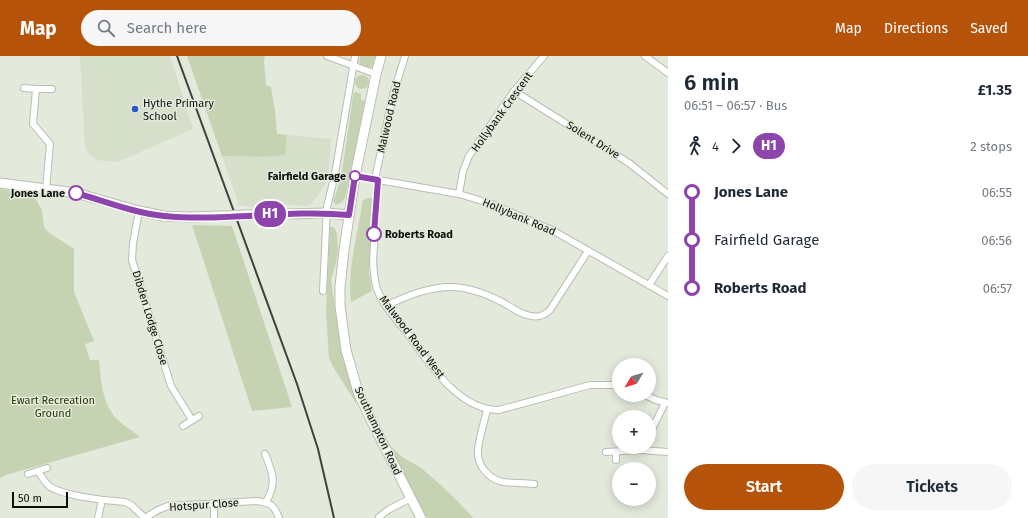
<!DOCTYPE html>
<meta charset="utf-8">
<style>
:root{--surface:#fff;--page:#f6f6f7;--text:#1f2937;--muted:#747a83;--accent:#b45309}
body{margin:0;font-family:"Fira Sans",sans-serif;background:var(--page);color:var(--text);height:100vh;display:flex;flex-direction:column;font-size:15px;white-space:nowrap}
*{box-sizing:border-box;margin:0}
p{font-size:13px;color:var(--muted)}
.icon{flex:none;width:22px;height:22px;fill:none;stroke:currentColor;stroke-width:2;stroke-linecap:round;stroke-linejoin:round}
.map{position:relative;flex:1;overflow:hidden}
.details{display:flex;flex-direction:column;background:var(--surface);width:360px}
.details>*{flex:none}
.badge{padding:0 8px;border-radius:13px;font-size:14px;line-height:26px}
.needle{width:26px;rotate:232deg}
.tools{position:absolute;left:612px;top:302px;display:grid;gap:8px}
.tools a{display:grid;place-items:center;width:44px;height:44px;border-radius:50%;background:var(--surface);box-shadow:0 2px 10px #0003;font-size:20px}
.scale{position:absolute;left:12px;bottom:10px;width:56px;box-sizing:border-box;padding-left:4px;border:2px solid #0e100c;border-top:0;font-size:11px;line-height:14px;white-space:nowrap;color:#0e100c;-webkit-text-stroke:3px #e3e9db;paint-order:stroke}
.map>.badge{position:absolute;translate:-50% -50%;box-shadow:0 0 0 2px #fff}
.legs{display:flex;align-items:center;gap:6px;height:44px;padding:0 16px;font-size:13px}
.legs p{margin-inline-start:auto}
.summary{display:flex;align-items:center;justify-content:space-between;height:68px;padding:0 16px}
h1{font-size:22px;font-weight:600;line-height:30px}
.button{display:flex;gap:8px;margin-top:auto;padding:8px 16px}
.button a{flex:1;height:46px;border-radius:24px;background:var(--accent);color:#fff;font-size:16px;font-weight:600;line-height:46px;text-align:center}
.button a+a{background:var(--page);color:var(--text)}
ul{padding:0 16px;list-style:none}
li{display:flex;align-items:center;gap:14px;height:48px;font-size:15px}
li i{display:grid;place-items:center;width:6px;height:100%;margin:0 5px;background:currentColor}
li i::after{content:'';width:10px;height:10px;margin:-5px;border:3px solid;border-radius:50%;background:var(--surface)}
li p{margin-inline-start:auto}
li:first-child i{background:linear-gradient(#0000 50%,currentColor 0)}
li:last-child i{background:linear-gradient(currentColor 50%,#0000 0)}
header{display:flex;align-items:center;gap:24px;box-sizing:border-box;height:56px;padding:0 20px;background:var(--accent);color:#fff}
header strong{font-size:19px}
nav{display:flex;gap:22px;margin-inline-start:auto;font-size:14px}
.search{width:280px;height:36px;background:var(--page);display:flex;align-items:center;gap:10px;box-sizing:border-box;padding:0 14px;border-radius:22px;color:var(--muted);font-size:15px}
main{display:flex;flex:1;min-height:0}
.map>svg:first-child{display:block}
.built{fill:#d6dfca}
.green{fill:#c5d3b2}
.lines{fill:none;stroke-linecap:round;stroke-linejoin:round}
.street-casing{stroke:#b9beb1;stroke-width:8}
.secondary-casing{stroke:#b9beb1;stroke-width:11}
.street{stroke:#fff;stroke-width:6}
.secondary{stroke:#fff;stroke-width:9}
.rail{stroke:#40433d;stroke-width:2}
.secondary-bridge-casing{stroke:#b9beb1;stroke-width:11;stroke-linecap:butt}
.secondary-bridge{stroke:#fff;stroke-width:9}
.line-1-casing{stroke:#fff;stroke-width:9}
.line-1{stroke:#8e44ad;stroke-width:6}
.poi-dot{fill:#2757c5;stroke:#e3e9db;stroke-width:1.5}
.stop-1-dot{fill:#fff;stroke:#8e44ad;stroke-width:2}
.labels{text-anchor:middle;dominant-baseline:central;stroke-width:3;stroke-linejoin:round;paint-order:stroke}
.poi-label{font-size:11px;fill:#0e100c;stroke:#e3e9db;text-anchor:start}
.street-label{font-size:11px;fill:#0e100c;stroke:#e3e9db}
.stop-label{font-size:11px;font-weight:bold;fill:#0e100c;stroke:#e3e9db;text-anchor:end}
.park-label{font-size:11px;fill:#2b3c01;stroke:#e3e9db}
</style>
<header>
<strong>Map</strong>
<div class="search"><svg class="icon" aria-label="search" viewBox="0 0 24 24"><circle cx="10" cy="10" r="6"/><path d="M15 15l6 6"/></svg>Search here</div>
<nav><a>Map</a><a>Directions</a><a>Saved</a></nav>
</header>
<main>
<div class="map">
<svg width="668" height="462" viewBox="0 0 668 462">
<rect width="100%" height="100%" fill="#e3e9db"/>
<!-- built -->
<g class="built">
<path d="M 80,0 L 170,0 L 193,73 L 117,106 L 97,104 L 90,99 L 85,90 Z"/>
<path d="M 287,79 L 331,83 L 328,124 L 316,142 L 312,147 L 306,150 L 278,148 L 277,152 L 250,151 L 239,149 L 222,100 L 264,101 L 285,99 Z"/>
</g>
<!-- green -->
<g class="green">
<path d="M 187,0 L 265,0 L 264,5 L 266,29 L 271,31 L 275,55 L 277,78 L 287,79 L 285,99 L 264,101 L 222,100 Z"/>
<path d="M 360,0 L 377,0 L 372,10 L 369,12 L 361,9 L 359,5 Z"/>
<circle cx="362" cy="26" r="7"/>
<path d="M 356,36 L 361,38 L 361,44 L 365,45 L 345,142 L 342,146 L 336,149 L 333,145 L 341,123 L 353,40 L 354,37 Z"/>
<path d="M 0,133 L 33,138 L 42,154 L 44,171 L 48,176 L 74,193 L 74,236 L 94,285 L 85,288 L 90,304 L 99,304 C 101,324 102,348 117,363 C 124,370 133,375 140,381 L 9,418 L 0,422 Z"/>
<path d="M 368,142 L 374,142 L 369,215 L 372,235 L 351,246 C 347,214 358,176 363,144 Z"/>
<path d="M 192,169 L 232,170 L 292,351 L 252,355 Z"/>
<path d="M 330,171 L 333,171 L 335,173 L 337,178 L 338,194 L 336,207 L 331,223 L 332,231 L 339,280 L 346,311 L 357,349 L 332,309 L 329,302 L 326,255 Z"/>
<path d="M 393,392 C 400,402 411,405 421,412 C 439,427 458,444 473,462 L 427,462 L 390,394 Z"/>
</g>
<g class="lines">
<defs>
<g id="street">
<path d="M 327,0 L 376,18"/>
<path d="M 645,0 L 668,17"/>
<path d="M 24,32 L 36,33 L 33,68 L 50,88 L 46,133"/>
<path d="M 36,33 L 52,33"/>
<path d="M 514,35 L 629,107 L 668,138"/>
<path d="M 355,120 L 459,138 L 492,148 L 552,174 L 668,240"/>
<path d="M 375,123 L 393,39 L 405,0"/>
<path d="M 378,124 L 373,206 C 374,215 374,224 377,233 C 383,250 397,264 408,278 C 429,307 458,354 499,354 L 590,329 L 619,329"/>
<path d="M 459,138 L 463,115 L 469,100 L 514,35 L 544,0"/>
<path d="M 139,155 L 133,187 L 132,204 L 171,330 L 192,364"/>
<path d="M 649,229 L 668,200"/>
<path d="M 323,235 L 327,151 L 335,118 L 355,0"/>
<path d="M 386,250 C 406,240 428,231 450,231 C 467,231 486,238 500,245 C 509,249 518,257 527,259 C 536,262 544,260 550,254 L 588,195"/>
<path d="M 645,339 L 656,344 L 668,347"/>
<path d="M 487,353 C 485,365 478,384 478,395 C 477,410 489,423 503,426 C 513,427 524,427 534,428"/>
<path d="M 183,370 L 199,360"/>
<path d="M 649,379 L 665,347"/>
<path d="M 641,394 L 668,396"/>
<path d="M 606,396 L 641,394 L 643,391"/>
<path d="M 265,398 C 273,417 277,428 266,446"/>
<path d="M 616,404 L 616,396"/>
<path d="M 38,415 C 41,420 45,426 49,430 C 63,440 108,445 125,446 L 131,449 L 145,462"/>
<path d="M 28,418 L 47,412"/>
<path d="M 214,447 L 214,462"/>
<path d="M 379,461 L 388,454 L 411,442"/>
<path d="M 98,462 L 102,444"/>
<path d="M 145,462 L 158,454 L 168,450 L 257,445 C 271,447 274,449 279,462"/>
</g>
<g id="secondary">
<path d="M 381,0 L 376,18 L 355,120 L 344,194 L 340,231 L 340,250 L 346,294 L 358,336 L 371,364 L 421,462"/>
<path d="M 0,127 L 76,137 L 139,155 L 163,160 L 187,161 L 222,160"/>
<path d="M 246,159 L 327,157 L 349,159"/>
</g>
</defs>
<!-- street casing -->
<use href="#street" class="street-casing"/>
<!-- secondary casing -->
<use href="#secondary" class="secondary-casing"/>
<!-- street -->
<use href="#street" class="street"/>
<!-- secondary -->
<use href="#secondary" class="secondary"/>
<!-- rail -->
<path class="rail" d="M 177,0 L 297,328 L 318,393 L 334,462"/>
<defs>
<path id="secondary-bridge" d="M 222,160 L 246,159"/>
</defs>
<!-- secondary-bridge casing -->
<use href="#secondary-bridge" class="secondary-bridge-casing"/>
<!-- secondary-bridge -->
<use href="#secondary-bridge" class="secondary-bridge"/>
</g>
<g class="lines">
<defs>
<path id="line-1" d="M 76,137 C 104,145 134,157 164,160 C 225,166 287,153 349,159 L 355,120 L 378,124 L 374,178"/>
</defs>
<!-- line-1 casing -->
<use href="#line-1" class="line-1-casing"/>
<!-- line-1 -->
<use href="#line-1" class="line-1"/>
</g>
<!-- markers -->
<circle class="poi-dot" cx="135" cy="53" r="4"/>
<g class="stop-1-dot">
<circle cx="355" cy="120" r="5"/>
<circle cx="76" cy="137" r="7"/>
<circle cx="374" cy="178" r="7"/>
</g>
<g class="labels">
<!-- poi labels -->
<g class="poi-label">
<text x="143" y="47">Hythe Primary<tspan x="143" dy="13">School</tspan></text>
</g>
<!-- street labels -->
<g class="street-label">
<text transform="translate(502 56) rotate(-54)">Hollybank Crescent</text>
<text transform="translate(389 61) rotate(-77)">Malwood Road</text>
<text transform="translate(593 84) rotate(32)">Solent Drive</text>
<text transform="translate(519 161) rotate(23)">Hollybank Road</text>
<text transform="translate(150 262) rotate(73)">Dibden Lodge Close</text>
<text transform="translate(412 281) rotate(53)">Malwood Road West</text>
<text transform="translate(378 375) rotate(65)">Southampton Road</text>
<text transform="translate(204 449) rotate(-4)">Hotspur Close</text>
</g>
<!-- stop labels -->
<g class="stop-label">
<text x="346" y="120">Fairfield Garage</text>
<text x="65" y="137">Jones Lane</text>
<text x="385" y="178" text-anchor="start">Roberts Road</text>
</g>
<!-- park labels -->
<g class="park-label">
<text x="53" y="344">Ewart Recreation<tspan x="53" dy="13">Ground</tspan></text>
</g>
</g>
</svg>
<div class="tools">
<a><svg class="needle" viewBox="-14 -14 28 28"><path d="M0-13l5 13h-10z" fill="#e53935"/><path d="M0 13l5-13h-10z" fill="#747a83"/></svg></a>
<a>+</a>
<a>−</a>
</div>
<div class="scale">50 m</div>
<b class="badge" style="left:270px;top:158px;background:#8e44ad;color:#fff">H1</b>
</div>
<section class="details">
<div class="summary"><div><h1>6 min</h1><p>06:51 – 06:57 · Bus</p></div><b>£1.35</b></div>
<div class="legs"><svg class="icon" aria-label="walk" viewBox="0 0 24 24"><circle cx="13" cy="4" r="2"/><path d="M13 8l-2 6 4 7M11 14l-3 7M7 12l3-4h3l4 4"/></svg>4<svg class="icon" aria-label="forward" viewBox="0 0 24 24"><path d="M9 5l7 7-7 7"/></svg><b class="badge" style="background:#8e44ad;color:#fff">H1</b><p>2 stops</p></div>
<ul>
<li><i style="color:#8e44ad"></i><b>Jones Lane</b><p>06:55</p></li>
<li><i style="color:#8e44ad"></i><span>Fairfield Garage</span><p>06:56</p></li>
<li><i style="color:#8e44ad"></i><b>Roberts Road</b><p>06:57</p></li>
</ul>
<div class="button"><a>Start</a><a>Tickets</a></div>
</section>
</main>
